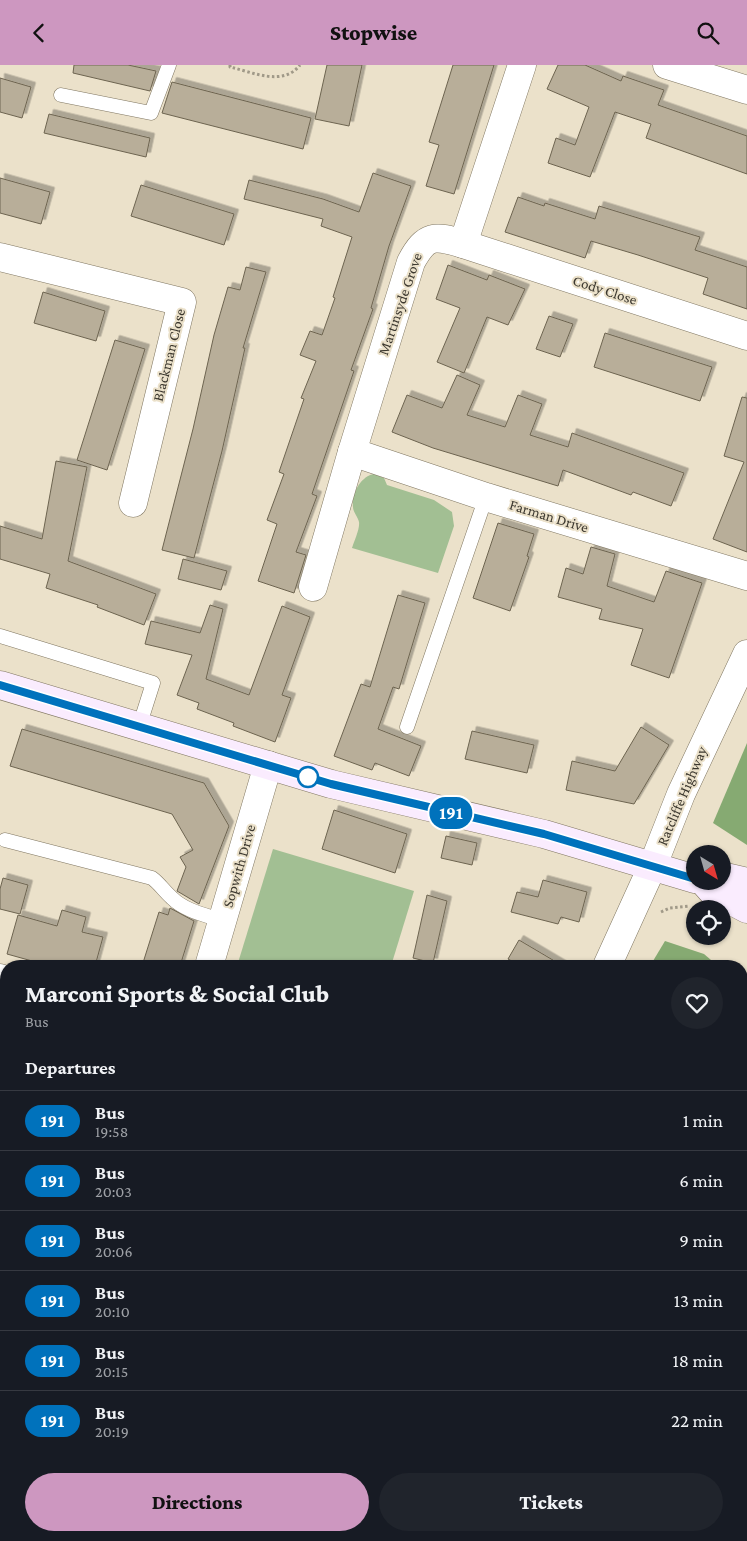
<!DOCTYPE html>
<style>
:root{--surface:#171b24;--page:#20242c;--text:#f1f3f6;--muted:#9ea1a6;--line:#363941;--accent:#cd97c0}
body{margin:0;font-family:"Crimson Pro",serif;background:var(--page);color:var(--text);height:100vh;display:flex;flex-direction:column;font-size:19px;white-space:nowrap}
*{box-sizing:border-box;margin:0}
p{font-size:16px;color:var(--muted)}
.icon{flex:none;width:28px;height:28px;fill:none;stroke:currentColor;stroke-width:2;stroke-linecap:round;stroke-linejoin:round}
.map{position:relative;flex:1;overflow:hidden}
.sheet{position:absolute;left:0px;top:895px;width:748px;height:581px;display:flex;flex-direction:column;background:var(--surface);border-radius:20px 20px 0 0;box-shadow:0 1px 4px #0004}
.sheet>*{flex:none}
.badge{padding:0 10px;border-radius:16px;font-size:18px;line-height:32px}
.needle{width:32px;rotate:143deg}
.buttons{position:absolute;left:686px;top:780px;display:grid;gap:10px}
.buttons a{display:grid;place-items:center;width:45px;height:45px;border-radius:50%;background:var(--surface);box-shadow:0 1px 4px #0004;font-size:25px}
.map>.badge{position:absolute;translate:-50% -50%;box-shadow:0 0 0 2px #fff}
h2{padding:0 25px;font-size:19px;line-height:45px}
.round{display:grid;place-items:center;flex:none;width:52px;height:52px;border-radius:26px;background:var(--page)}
.overview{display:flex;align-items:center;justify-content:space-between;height:85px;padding:0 25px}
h1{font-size:24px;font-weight:800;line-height:38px}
.primary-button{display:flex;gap:10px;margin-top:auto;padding:10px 25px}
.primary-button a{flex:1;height:58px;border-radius:30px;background:var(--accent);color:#111;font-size:20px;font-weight:800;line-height:58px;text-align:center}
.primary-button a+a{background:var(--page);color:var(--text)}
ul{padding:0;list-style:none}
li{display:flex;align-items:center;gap:15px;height:60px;padding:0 25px;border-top:1px solid var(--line)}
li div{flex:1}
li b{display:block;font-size:19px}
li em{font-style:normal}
li .badge{min-width:55px;font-weight:700;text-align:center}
header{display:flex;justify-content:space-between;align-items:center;height:65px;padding:0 25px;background:var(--accent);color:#111;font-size:22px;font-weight:800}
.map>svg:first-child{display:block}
.green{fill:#a2bf93}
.forest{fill:#86aa72}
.building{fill:#b8ae99;stroke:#6d6450;filter:url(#shadow)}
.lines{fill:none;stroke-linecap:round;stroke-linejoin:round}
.lane-casing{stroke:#807762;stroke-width:15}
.street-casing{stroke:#807762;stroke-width:29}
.secondary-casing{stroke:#807762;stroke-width:29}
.primary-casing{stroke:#b090b3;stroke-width:29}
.path{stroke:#a09988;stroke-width:3;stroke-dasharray:2.5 2.5;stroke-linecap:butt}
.lane{stroke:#fff;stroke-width:14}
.street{stroke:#fff;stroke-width:28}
.secondary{stroke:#faecfe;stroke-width:28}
.primary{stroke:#f5d9fc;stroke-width:28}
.line-casing{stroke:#fff;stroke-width:11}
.line{stroke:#0072bc;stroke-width:8}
.stop-dot{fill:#fff;stroke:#0072bc;stroke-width:2.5}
.labels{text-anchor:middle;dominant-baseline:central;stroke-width:4;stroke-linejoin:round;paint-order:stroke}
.street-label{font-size:15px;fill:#3c382f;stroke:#ebe1ca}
</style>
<header><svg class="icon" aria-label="back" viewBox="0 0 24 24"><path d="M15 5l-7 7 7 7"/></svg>Stopwise<svg class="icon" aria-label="search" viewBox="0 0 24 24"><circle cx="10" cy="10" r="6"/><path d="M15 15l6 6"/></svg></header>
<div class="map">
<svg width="747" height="1476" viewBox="0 0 747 1476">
<defs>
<filter id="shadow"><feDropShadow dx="4.5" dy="-4.5" stdDeviation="0" flood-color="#0004"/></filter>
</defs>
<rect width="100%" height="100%" fill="#ebe1ca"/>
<!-- green -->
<g class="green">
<path d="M 374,409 L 384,413 L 387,420 L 434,435 L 452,447 L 454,461 L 438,508 L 352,483 C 354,476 360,464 359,457 C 358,452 353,447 353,442 C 351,429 361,411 374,409 Z"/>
<path d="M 273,784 L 414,826 L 391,901 L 237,901 Z"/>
<path d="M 747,1239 L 747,1476 L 594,1476 L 596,1472 L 592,1470 L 741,1470 L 741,1245 Z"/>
<path d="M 28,1470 L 297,1470 L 292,1476 L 27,1476 Z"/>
</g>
<!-- forest -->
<g class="forest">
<path d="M 747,678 L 747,780 L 713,758 Z"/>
<path d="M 665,876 L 704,889 L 718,901 L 650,901 Z"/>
<path d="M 747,1170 L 747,1239 L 741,1245 L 741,1177 Z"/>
<path d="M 486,1470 L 592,1470 L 597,1472 L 594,1476 L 481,1476 Z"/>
</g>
<!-- building -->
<g class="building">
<path d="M 74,0 L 128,0 L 156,6 L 150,26 L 73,8 Z"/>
<path d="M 327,0 L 362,0 L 349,61 L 315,54 Z"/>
<path d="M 453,0 L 494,0 L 454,129 L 426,121 L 439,80 L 429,77 Z"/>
<path d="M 558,0 L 585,0 L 621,16 L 623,11 L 664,25 L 658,40 L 747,71 L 747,109 L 646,73 L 651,59 L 615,47 L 590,112 L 548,98 L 556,73 L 575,80 L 589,42 L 547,24 Z"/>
<path d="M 0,13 L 31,22 L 22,53 L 0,47 Z"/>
<path d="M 172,17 L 311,53 L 303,84 L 162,48 Z"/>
<path d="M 49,49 L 150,73 L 146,92 L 44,68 Z"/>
<path d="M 373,108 L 411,121 L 389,181 L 371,243 L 373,244 L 351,305 L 354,306 L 312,429 L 317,431 L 296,487 L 306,490 L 294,528 L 258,516 L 277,459 L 267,455 L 284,409 L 279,407 L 304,334 L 301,333 L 316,296 L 300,290 L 310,266 L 322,270 L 335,233 L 333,232 L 352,172 L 321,161 L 323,154 L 244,134 L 249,115 L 323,134 L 359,147 Z"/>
<path d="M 0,113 L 50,127 L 41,159 L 0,148 Z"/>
<path d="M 141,120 L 234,149 L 224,180 L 131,151 Z"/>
<path d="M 518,132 L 544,141 L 545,138 L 595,154 L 599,141 L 700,172 L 695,185 L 747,202 L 747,244 L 703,229 L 708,213 L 638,190 L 591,176 L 585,193 L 505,167 Z"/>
<path d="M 448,200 L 487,215 L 489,210 L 525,224 L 508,260 L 487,252 L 464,308 L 437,297 L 460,243 L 436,234 Z"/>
<path d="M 246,202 L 266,207 L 243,283 L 245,283 L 222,386 L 194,493 L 162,485 L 193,364 L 214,270 L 228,222 L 240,225 Z"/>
<path d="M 43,227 L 105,246 L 96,276 L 34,258 Z"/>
<path d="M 549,251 L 573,259 L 560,292 L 536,284 Z"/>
<path d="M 605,268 L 712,302 L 700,336 L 594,302 Z"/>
<path d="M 115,275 L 145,284 L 107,405 L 77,395 Z"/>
<path d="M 457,310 L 480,320 L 467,350 L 505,362 L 518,330 L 542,339 L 530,370 L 568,382 L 572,368 L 684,408 L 671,441 L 633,427 L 631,430 L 563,405 L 558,421 L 433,383 L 392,367 L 407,330 L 442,343 Z"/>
<path d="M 742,332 L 747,333 L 747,487 L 713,474 L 744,397 L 724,391 Z"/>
<path d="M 56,396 L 87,402 L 68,496 L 156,529 L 144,560 L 97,542 L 98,540 L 46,523 L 50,509 L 0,494 L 0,461 L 42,474 Z"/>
<path d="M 498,458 L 534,469 L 527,491 L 529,492 L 510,546 L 473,533 Z"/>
<path d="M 591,482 L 615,489 L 607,521 L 654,537 L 666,506 L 702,518 L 669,613 L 631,600 L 643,564 L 599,554 L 602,544 L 558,532 L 566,503 L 583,509 Z"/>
<path d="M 183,494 L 227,506 L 221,525 L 178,514 Z"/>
<path d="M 398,530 L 425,538 L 399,624 L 393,622 L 378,664 L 421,681 L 409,711 L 375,698 L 372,705 L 334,691 L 361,619 L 370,622 Z"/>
<path d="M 210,540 L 223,544 L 206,614 L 249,630 L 282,541 L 310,552 L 282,630 L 291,633 L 275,677 L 233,661 L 234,658 L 197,644 L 199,638 L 177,630 L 192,590 L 145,579 L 151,556 L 200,568 Z"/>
<path d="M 641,662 L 669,680 L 634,739 L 566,725 L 572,696 L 615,706 Z"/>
<path d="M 22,664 L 204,718 L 229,761 L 199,839 L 177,826 L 186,802 L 180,792 L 193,785 L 172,749 L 10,701 Z"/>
<path d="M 472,666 L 534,680 L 527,708 L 465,694 Z"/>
<path d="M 334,745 L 407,769 L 395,808 L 322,784 Z"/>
<path d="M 446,771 L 477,778 L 472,800 L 441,793 Z"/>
<path d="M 3,813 L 28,820 L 20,849 L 0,844 L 0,824 Z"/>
<path d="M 543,815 L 587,827 L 579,857 L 561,852 L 558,859 L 511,847 L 517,827 L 538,832 Z"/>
<path d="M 427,830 L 447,836 L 433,898 L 413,893 Z"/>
<path d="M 170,843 L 194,856 L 180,901 L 142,901 L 159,847 L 168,850 Z"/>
<path d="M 62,845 L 86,852 L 82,867 L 103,872 L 95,901 L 50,901 L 7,889 L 18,850 L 57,861 Z"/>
<path d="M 519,875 L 563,901 L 521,901 L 508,894 Z"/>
</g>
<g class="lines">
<defs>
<g id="lane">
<path d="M 61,30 L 151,48 L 169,0"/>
<path d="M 0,571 L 153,618 L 139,662"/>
<path d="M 407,662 L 486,432"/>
<path d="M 5,775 L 152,813 C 160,819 164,826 172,833 C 185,846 206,850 223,856"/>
</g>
<g id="street">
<path d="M 667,0 L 747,25"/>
<path d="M 463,179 L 747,271"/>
<path d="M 0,192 L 182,237 L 133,438"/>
<path d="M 352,387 L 486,432 L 747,511"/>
<path d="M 313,522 L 352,387 L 411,197 C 426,169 435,170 463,179 L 522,0"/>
<path d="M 209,901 L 268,700"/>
<path d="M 607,901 L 653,800 L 681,729 L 747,589"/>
<path d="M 0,913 L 6,915"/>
</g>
<g id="secondary">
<path d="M 0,620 L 331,719 L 544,769 L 695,814"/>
<path d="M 722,811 L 747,817"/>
<path d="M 703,816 L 711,825 L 747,844"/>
</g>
<g id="primary">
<path d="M 741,1048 L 747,1041"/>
<path d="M 741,1113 L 747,1107"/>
<path d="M 367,1476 L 372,1470"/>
<path d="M 433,1476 L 438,1470"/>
</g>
</defs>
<!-- lane casing -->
<use href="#lane" class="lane-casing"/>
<!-- street casing -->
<use href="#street" class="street-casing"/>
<!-- secondary casing -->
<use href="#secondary" class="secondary-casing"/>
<!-- primary casing -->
<use href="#primary" class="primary-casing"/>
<!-- path -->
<g class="path">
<path d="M 230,0 L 230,2 C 252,7 283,22 300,0"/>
<path d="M 661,847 L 670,843 L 689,841"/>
<path d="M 741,1007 L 747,1000"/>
<path d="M 0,1277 L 6,1274"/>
<path d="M 0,1336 L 6,1337"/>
<path d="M 333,1476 L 338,1470"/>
</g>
<!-- lane -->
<use href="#lane" class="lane"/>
<!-- street -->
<use href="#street" class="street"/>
<!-- secondary -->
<use href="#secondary" class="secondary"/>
<!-- primary -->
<use href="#primary" class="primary"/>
</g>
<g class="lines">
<defs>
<path id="line" d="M 0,620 L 331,719 L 544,769 L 695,814"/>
</defs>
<!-- line casing -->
<use href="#line" class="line-casing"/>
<!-- line -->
<use href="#line" class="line"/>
</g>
<!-- markers -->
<circle class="stop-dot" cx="308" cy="712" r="10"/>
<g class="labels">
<!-- street labels -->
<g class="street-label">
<text transform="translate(605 225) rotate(18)">Cody Close</text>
<text transform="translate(400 239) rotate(-71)">Martinsyde Grove</text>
<text transform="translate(169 290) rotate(-76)">Blackman Close</text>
<text transform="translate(549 451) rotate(17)">Farman Drive</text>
<text transform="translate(682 731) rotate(-67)">Ratcliffe Highway</text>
<text transform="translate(239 801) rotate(-74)">Sopwith Drive</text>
</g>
</g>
</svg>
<div class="buttons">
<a><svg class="needle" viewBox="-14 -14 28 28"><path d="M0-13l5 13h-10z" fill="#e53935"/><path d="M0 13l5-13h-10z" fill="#9ea1a6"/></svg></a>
<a><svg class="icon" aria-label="locate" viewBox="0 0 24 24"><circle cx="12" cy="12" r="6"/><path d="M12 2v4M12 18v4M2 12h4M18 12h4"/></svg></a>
</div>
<b class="badge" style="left:451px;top:748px;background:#0072bc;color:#fff">191</b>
<section class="sheet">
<div class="overview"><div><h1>Marconi Sports &amp; Social Club</h1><p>Bus</p></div><a class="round"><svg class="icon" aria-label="heart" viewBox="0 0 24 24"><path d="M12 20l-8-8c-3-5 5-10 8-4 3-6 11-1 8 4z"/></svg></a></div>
<h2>Departures</h2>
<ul>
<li><span class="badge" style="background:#0072bc;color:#fff">191</span><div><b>Bus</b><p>19:58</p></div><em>1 min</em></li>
<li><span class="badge" style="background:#0072bc;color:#fff">191</span><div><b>Bus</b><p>20:03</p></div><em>6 min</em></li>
<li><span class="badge" style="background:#0072bc;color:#fff">191</span><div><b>Bus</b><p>20:06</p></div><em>9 min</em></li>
<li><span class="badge" style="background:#0072bc;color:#fff">191</span><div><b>Bus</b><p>20:10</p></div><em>13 min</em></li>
<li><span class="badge" style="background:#0072bc;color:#fff">191</span><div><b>Bus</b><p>20:15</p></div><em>18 min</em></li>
<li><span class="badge" style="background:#0072bc;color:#fff">191</span><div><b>Bus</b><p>20:19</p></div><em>22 min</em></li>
</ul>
<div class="primary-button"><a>Directions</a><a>Tickets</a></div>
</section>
</div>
